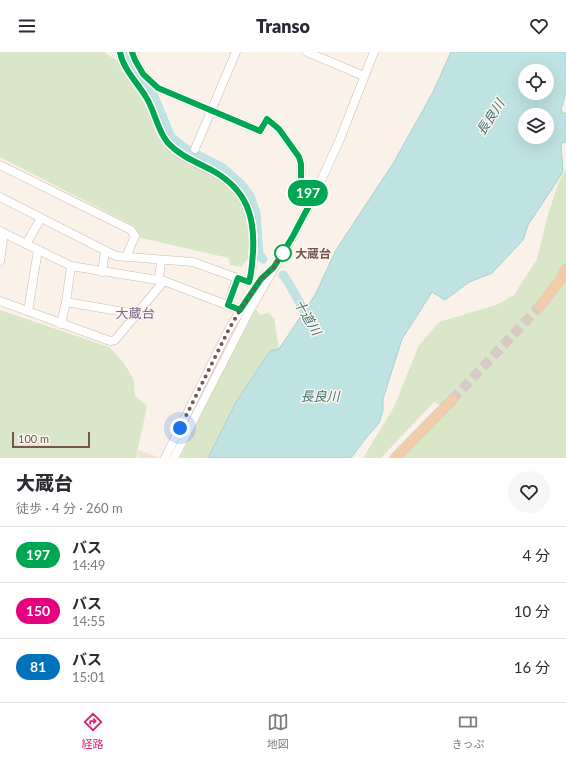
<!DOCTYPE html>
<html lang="ja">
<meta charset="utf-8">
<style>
:root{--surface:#fff;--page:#f7f7f7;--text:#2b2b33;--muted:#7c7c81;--line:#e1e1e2;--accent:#db2777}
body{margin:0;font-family:Lato,"Noto Sans JP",sans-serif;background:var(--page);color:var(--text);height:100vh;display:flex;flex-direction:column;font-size:15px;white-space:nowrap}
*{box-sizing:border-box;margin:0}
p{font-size:13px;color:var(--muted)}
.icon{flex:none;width:22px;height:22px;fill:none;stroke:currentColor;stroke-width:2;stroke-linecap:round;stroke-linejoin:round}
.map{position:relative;height:406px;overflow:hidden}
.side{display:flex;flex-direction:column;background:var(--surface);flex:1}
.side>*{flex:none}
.badge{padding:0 8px;border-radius:13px;font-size:14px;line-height:26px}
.fabs{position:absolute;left:518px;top:12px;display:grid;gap:8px}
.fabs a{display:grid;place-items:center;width:36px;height:36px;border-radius:50%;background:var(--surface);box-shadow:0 4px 16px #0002;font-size:20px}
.scale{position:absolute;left:12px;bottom:10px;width:78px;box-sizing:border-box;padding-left:4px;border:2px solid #72574f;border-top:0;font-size:11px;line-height:14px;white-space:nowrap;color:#72574f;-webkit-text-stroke:3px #fdf6ef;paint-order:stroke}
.you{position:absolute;width:20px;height:20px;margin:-10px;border:3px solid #fff;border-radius:50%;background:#1a73e8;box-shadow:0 0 0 6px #1a73e833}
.map>.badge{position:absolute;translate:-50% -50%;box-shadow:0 0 0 2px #fff}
.round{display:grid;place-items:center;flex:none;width:42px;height:42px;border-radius:21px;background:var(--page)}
.overview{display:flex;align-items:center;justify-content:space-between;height:68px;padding:0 16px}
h1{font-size:19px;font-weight:800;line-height:30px}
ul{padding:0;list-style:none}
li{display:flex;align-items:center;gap:12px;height:56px;padding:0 16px;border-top:1px solid var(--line)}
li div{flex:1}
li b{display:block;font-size:15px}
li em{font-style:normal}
li .badge{min-width:44px;font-weight:700;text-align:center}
header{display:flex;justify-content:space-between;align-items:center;height:52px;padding:0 16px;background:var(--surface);font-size:18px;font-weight:800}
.menu{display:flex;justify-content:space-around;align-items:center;height:56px;border-top:1px solid var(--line);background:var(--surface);font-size:11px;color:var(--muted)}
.menu a{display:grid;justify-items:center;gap:2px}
.menu .on{color:var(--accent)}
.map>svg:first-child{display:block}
.residential{fill:#f1e2d8}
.green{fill:#d9e7c8}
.water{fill:#bfe2e2;stroke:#a6d2d3;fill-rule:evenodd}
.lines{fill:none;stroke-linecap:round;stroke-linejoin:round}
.river{stroke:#bfe2e2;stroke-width:9}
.major-tunnel{stroke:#d8cac2;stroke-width:10;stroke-dasharray:10 5;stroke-linecap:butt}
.minor-casing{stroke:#ccb8b0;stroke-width:9}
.major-casing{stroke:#d5cdca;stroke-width:11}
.minor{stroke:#fff;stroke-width:8}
.major{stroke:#f2cca8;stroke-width:10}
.line-casing{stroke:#fff;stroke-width:9}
.line{stroke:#00a651;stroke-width:6}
.walk{stroke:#72574f;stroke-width:4;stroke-dasharray:0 7.2}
.stop-dot{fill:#fff;stroke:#00a651;stroke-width:2}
.labels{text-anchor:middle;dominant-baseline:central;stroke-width:3;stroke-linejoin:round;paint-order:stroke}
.stop-label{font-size:12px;font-weight:bold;fill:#72574f;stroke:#fdf6ef;text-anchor:start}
.water-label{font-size:13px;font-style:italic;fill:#447576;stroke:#fdf6ef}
.neighbourhood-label{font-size:13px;fill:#7b678e;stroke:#fdf6ef}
</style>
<header><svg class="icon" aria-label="menu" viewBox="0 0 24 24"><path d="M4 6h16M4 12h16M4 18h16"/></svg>Transo<svg class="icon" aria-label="heart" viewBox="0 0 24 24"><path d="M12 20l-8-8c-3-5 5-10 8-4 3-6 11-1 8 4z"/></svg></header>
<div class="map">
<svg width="566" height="406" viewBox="0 0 566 406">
<rect width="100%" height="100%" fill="#faf1e9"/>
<!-- residential -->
<path class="residential" d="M 138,398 L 161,406 L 139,406 L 137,405 Z"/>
<!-- green -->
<g class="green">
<path d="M 0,0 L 105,0 L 106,2 L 124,12 L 149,45 L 156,81 L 159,86 L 238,141 L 251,163 L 252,202 L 241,215 L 230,213 L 229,206 L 141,186 L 134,174 L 0,105 Z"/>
<path d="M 566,117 L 566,406 L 401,406 L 442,354 L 434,350 L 381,406 L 363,406 L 394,355 L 419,293 L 439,270 L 496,253 L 514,243 L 537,207 L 548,162 L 558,132 Z"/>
<path d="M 256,257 L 260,263 L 268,261 L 274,266 L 279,297 L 270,299 L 236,350 L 208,406 L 180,406 L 211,342 Z"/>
<path d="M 0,258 L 109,295 L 124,311 L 134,328 L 135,344 L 147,354 L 136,406 L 0,406 Z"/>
</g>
<!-- water -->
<path class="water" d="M 451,0 L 566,0 L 566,39 L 561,59 L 566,62 L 566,90 L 561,91 L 563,120 L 528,173 L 523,188 L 492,221 L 469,230 L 445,248 L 432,240 L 402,287 L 383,347 L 383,358 L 379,371 L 366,386 L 351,406 L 208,406 L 236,350 L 270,299 L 279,297 L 315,243 L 336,198 L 394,110 L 433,40 ZM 525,19 L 547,19 L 547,41 L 525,41 ZM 525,63 L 547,63 L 547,85 L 525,85 Z"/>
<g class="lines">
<!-- river -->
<g class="river">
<path d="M 127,0 L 131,10 L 153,42 L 171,85 L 186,97 L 223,116 L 241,132 L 250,144 L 256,161 L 259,202 L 263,207"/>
<path d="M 283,223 C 294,237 301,255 310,270"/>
</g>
<!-- major-tunnel -->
<path class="major-tunnel" d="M 452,348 L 540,254"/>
<defs>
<g id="minor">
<path d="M 120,0 C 123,17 137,30 146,44 C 157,63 159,86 177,100 C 192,111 210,116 225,127 C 257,150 258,195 249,230 L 237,226"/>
<path d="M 133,0 L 135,8 L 143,22 L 158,36 L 260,79 L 267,67 L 279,77 L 299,105 L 301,112 L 301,131 L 313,146"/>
<path d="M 307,0 L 364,24"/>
<path d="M 195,97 L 236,0"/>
<path d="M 0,113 L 131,178 L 135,184 L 126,205"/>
<path d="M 0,145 L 116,204 L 193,210 L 237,226 L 228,253"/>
<path d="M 0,179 L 71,214 L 164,229 L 240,258"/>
<path d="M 26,192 L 41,166"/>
<path d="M 0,209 L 4,181"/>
<path d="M 102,220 L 105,199"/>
<path d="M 159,228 L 161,208"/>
<path d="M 0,249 L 110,289 L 115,288 L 164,229"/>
<path d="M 66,250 L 136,262"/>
<path d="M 28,259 L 38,198"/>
<path d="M 61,272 L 66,250 L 71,214"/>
<path d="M 165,406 L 229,277 L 261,227 L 266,222"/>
<path d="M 174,406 L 251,256 L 293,184 L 313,146 L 340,87 L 374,0"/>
</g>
<g id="major">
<path d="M 540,254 L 560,228 L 566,217"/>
<path d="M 395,406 L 452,348"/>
</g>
</defs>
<!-- minor casing -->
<use href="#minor" class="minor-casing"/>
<!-- major casing -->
<use href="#major" class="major-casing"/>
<!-- minor -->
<use href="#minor" class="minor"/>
<!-- major -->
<use href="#major" class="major"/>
</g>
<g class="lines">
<defs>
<path id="line" d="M 120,0 C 123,17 137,30 146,45 C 155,59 157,78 168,91 C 181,105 199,111 215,120 C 247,139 255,165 253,200 C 252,211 252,220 249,230 L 238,226 L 228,253 L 240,258 L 261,227 L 274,215 L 293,184 L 313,146 L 301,131 L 301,112 L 299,105 L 279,77 L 267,67 L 260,79 L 158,36 L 143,22 L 135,8 L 132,0"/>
</defs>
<!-- line casing -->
<use href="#line" class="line-casing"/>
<!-- line -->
<use href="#line" class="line"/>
<!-- walk -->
<path class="walk" d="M 180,376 L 229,277 L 240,258 L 261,227 L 274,215 L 283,201"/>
</g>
<!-- markers -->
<circle class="stop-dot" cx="283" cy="201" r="8"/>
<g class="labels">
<!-- stop labels -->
<g class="stop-label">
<text x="295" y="201">大蔵台</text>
</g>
<!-- water labels -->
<g class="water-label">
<text transform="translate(490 65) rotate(-57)">長良川</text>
<text transform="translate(308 265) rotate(59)">十道川</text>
<text x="320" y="344">長良川</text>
</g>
<!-- neighbourhood labels -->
<g class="neighbourhood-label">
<text x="135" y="261">大蔵台</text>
</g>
</g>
</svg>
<div class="fabs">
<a><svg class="icon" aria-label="locate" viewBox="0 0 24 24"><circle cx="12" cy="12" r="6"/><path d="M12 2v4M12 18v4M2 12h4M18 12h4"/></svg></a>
<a><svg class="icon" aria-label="layers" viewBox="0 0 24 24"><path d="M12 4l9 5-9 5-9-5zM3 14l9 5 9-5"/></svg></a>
</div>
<div class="scale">100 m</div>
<div class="you" style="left:180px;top:376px"></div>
<b class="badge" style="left:308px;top:141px;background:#00a651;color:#fff">197</b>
</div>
<section class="side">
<div class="overview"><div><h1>大蔵台</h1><p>徒歩 · 4 分 · 260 m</p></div><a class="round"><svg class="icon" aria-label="heart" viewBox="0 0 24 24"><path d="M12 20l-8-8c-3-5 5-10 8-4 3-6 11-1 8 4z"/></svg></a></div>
<ul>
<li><span class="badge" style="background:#00a651;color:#fff">197</span><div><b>バス</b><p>14:49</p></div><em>4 分</em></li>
<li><span class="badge" style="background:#e6007e;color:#fff">150</span><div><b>バス</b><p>14:55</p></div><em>10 分</em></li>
<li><span class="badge" style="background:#0072bc;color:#fff">81</span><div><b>バス</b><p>15:01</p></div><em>16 分</em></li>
</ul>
</section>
<nav class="menu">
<a class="on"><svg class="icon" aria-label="directions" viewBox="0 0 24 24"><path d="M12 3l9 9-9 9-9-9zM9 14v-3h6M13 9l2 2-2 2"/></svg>経路</a>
<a><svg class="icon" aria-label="map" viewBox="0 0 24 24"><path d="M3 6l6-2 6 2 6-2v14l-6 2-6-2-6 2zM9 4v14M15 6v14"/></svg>地図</a>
<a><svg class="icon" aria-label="tickets" viewBox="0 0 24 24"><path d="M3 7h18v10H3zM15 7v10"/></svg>きっぷ</a>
</nav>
